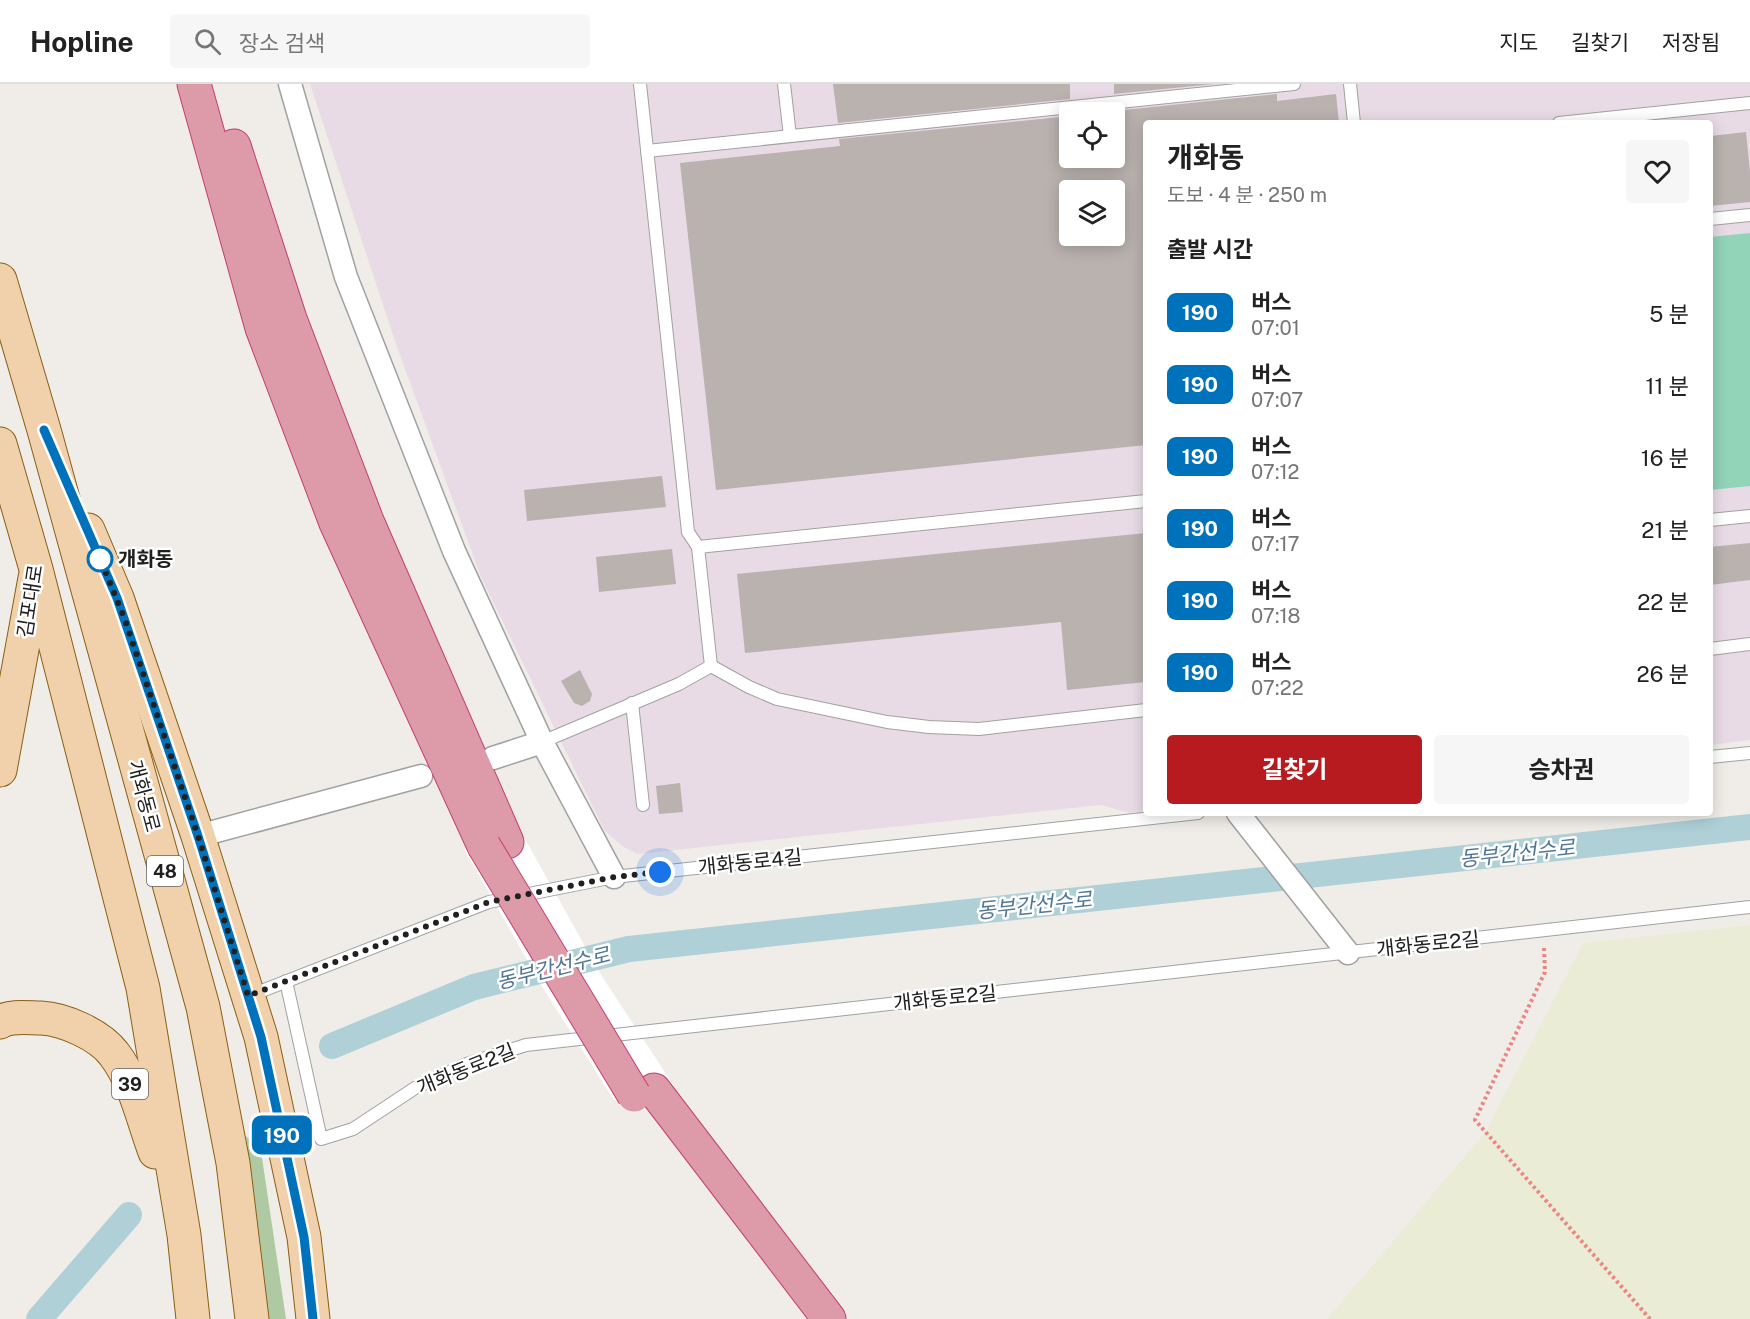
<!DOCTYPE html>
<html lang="ko">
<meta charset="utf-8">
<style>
:root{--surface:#fff;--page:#f6f6f6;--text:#222;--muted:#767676;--line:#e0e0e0;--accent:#b71a1f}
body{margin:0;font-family:"Public Sans","Noto Sans KR",sans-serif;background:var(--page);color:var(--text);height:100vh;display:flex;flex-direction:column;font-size:22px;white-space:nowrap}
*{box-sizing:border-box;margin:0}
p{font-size:20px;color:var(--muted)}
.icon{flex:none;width:33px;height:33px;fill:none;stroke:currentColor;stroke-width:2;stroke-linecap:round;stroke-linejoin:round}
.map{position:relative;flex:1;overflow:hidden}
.drawer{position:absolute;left:1143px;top:36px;width:570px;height:696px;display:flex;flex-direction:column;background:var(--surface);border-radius:6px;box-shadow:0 3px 15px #0003}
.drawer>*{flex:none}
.badge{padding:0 12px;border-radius:9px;font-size:21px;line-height:39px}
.buttons{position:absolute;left:1059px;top:18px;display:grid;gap:12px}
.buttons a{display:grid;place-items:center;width:66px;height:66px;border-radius:6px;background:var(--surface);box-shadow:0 3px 15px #0003;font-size:30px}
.you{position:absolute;width:30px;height:30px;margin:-15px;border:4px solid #fff;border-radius:50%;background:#1a73e8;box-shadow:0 0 0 9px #1a73e833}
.map>.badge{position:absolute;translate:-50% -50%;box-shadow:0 0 0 3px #fff}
h2{padding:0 24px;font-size:22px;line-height:54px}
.round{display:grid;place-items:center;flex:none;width:63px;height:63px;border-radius:6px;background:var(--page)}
.summary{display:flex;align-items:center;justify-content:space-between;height:102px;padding:0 24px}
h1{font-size:28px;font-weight:700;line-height:45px}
.primary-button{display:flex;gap:12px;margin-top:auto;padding:12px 24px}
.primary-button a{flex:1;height:69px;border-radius:6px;background:var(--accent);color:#fff;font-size:24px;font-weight:700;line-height:69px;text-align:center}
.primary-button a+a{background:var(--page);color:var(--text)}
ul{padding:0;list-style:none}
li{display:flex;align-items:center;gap:18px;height:72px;padding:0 24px}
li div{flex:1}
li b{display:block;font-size:22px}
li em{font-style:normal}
li .badge{min-width:66px;font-weight:700;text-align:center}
header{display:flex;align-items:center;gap:36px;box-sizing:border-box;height:84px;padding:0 30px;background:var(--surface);border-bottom:2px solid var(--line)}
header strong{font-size:28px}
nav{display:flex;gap:33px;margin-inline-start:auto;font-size:21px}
.search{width:420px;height:54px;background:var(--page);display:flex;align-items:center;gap:15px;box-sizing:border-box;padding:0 21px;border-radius:6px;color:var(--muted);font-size:22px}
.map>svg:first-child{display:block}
.industrial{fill:#e8dbe6;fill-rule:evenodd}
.farmland{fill:#ebecd6}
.forest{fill:#afcaa2}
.pitch{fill:#91d4b8}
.pier{fill:#fff}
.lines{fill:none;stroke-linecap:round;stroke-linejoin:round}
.canal{stroke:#afd0d7;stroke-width:26}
.building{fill:#b9b2ae;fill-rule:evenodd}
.lane-casing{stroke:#a1a1a1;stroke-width:14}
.street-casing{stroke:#a1a1a1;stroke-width:25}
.primary-casing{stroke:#8a5e13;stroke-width:35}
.highway-casing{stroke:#c53e71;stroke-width:35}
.path{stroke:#e98780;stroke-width:4;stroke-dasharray:3 3;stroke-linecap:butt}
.lane{stroke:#fff;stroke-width:12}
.street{stroke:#fff;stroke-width:22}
.primary{stroke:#f1d1ac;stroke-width:33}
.highway{stroke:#dd9aa9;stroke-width:33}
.highway-bridge-casing{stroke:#c53e71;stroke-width:35;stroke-linecap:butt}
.highway-bridge{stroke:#dd9aa9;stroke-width:33}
.line-casing{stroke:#fff;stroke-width:14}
.line{stroke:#0072bc;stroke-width:9}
.walk{stroke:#202020;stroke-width:6;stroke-dasharray:0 10.8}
.stop-dot{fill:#fff;stroke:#0072bc;stroke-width:3}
.labels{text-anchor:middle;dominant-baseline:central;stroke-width:5;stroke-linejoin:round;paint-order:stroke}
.shield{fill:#fff;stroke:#636363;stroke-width:1.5}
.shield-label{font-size:18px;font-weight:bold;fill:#202020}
.stop-label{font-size:20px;font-weight:bold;fill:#202020;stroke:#fff;text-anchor:start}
.street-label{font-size:20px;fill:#202020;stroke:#fff}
.water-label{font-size:21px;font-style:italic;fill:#517696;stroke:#fff}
</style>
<header>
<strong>Hopline</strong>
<div class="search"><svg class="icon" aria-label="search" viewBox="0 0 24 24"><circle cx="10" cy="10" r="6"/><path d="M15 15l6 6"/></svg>장소 검색</div>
<nav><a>지도</a><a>길찾기</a><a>저장됨</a></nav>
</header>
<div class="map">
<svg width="1750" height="1235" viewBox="0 0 1750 1235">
<rect width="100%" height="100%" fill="#f0ede8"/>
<!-- industrial -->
<path class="industrial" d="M 310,0 L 1750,0 L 1750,656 L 1710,661 L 1710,39 L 1146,39 L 1146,727 L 1130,729 L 1101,721 L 637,770 L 622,762 L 604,746 L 481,493 L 397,263 ZM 1070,28 L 1114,28 L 1114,74 L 1070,74 ZM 1070,106 L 1114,106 L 1114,152 L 1070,152 Z"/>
<!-- farmland -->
<path class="farmland" d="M 1750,841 L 1750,1235 L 1327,1235 L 1486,1047 L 1583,859 Z"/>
<!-- forest -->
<path class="forest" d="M 246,1052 L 261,1067 L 286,1235 L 266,1235 L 259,1151 Z"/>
<!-- pitch -->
<path class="pitch" d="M 1750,149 L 1750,402 L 1710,406 L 1710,153 Z"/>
<!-- pier -->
<path class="pier" d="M 525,755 L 601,891 L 674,1002 L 614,1016 L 546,909 L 464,765 Z"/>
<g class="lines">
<!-- canal -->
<g class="canal">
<path d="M 332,962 L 474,903 L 629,865 L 1750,743"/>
<path d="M 39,1235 L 129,1131"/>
</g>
</g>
<!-- building -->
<g class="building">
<path d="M 833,0 L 1070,0 L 1070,15 L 838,39 Z"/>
<path d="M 1114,0 L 1214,0 L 1114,10 Z"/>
<path d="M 1277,10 L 1277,17 L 1336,10 L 1339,39 L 1146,39 L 1146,361 L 716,406 L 680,79 L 840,62 L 839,55 L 1070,32 L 1070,74 L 1114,74 L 1114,27 ZM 1070,106 L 1114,106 L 1114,152 L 1070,152 Z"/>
<path d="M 1746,48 L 1750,88 L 1750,118 L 1710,122 L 1710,52 Z"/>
<path d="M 662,392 L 666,423 L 527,437 L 524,406 Z"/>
<path d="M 1146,449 L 1146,598 L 1067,606 L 1061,538 L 745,569 L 737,490 Z"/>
<path d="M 1750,459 L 1750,496 L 1710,501 L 1710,463 Z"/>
<path d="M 672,465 L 676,500 L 599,508 L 596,473 Z"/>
<path d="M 580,586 L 592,610 L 590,617 L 582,622 L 574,619 L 561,597 Z"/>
<path d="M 680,699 L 683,728 L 659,730 L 656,702 Z"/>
</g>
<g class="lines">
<defs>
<g id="lane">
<path d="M 784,0 L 790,52"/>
<path d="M 1350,0 L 1354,39"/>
<path d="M 1559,39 L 1750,19"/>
<path d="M 647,67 L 1294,0"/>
<path d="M 1710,135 L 1750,131"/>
<path d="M 1710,436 L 1750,432"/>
<path d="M 698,463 L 1146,417"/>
<path d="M 1710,565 L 1750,560"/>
<path d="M 711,582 L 749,603 L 777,615 L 887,638 L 929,643 L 979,645 L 1146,626"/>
<path d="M 632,619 L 643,721"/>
<path d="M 542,658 L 679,600 L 711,582 L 698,463 L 688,448 L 640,0"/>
<path d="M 1710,673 L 1750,669"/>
<path d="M 286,897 L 321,1055 L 353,1045 L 415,1004 L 464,981 L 526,961 L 1750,823"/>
<path d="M 249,912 L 489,818 L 614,793 L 1198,729"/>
</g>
<g id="street">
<path d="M 290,0 L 346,193 L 454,467 L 542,658 L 614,793"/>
<path d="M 493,674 L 542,658"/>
<path d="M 1238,729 L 1348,869"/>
<path d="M 198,752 L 421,692"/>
</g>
<g id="primary">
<path d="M 0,196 L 44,346 L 203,923 L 233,1079 L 252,1235"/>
<path d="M 0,360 L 36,485 L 143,904 L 184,1151 L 193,1235"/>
<path d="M 88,446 L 117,514 L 198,752 L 261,953 L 304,1153 L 313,1235"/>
<path d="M 0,686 L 35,494"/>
<path d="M 0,938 C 11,931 29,934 41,934 C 64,935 100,951 114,970 C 135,997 143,1036 155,1068"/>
</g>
<g id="highway">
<path d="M 194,0 L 262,244 L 336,439 L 484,762"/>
<path d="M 234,62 L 290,235 L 367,437 L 507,758"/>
<path d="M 654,1006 L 829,1235"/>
</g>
</defs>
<!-- lane casing -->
<use href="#lane" class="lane-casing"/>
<!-- street casing -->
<use href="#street" class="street-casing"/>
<!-- primary casing -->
<use href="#primary" class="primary-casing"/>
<!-- highway casing -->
<use href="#highway" class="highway-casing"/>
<!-- path -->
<path class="path" d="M 1544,864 L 1545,888 L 1475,1036 L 1650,1235"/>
<!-- lane -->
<use href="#lane" class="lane"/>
<!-- street -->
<use href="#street" class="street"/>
<!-- primary -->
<use href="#primary" class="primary"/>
<!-- highway -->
<use href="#highway" class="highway"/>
<defs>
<path id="highway-bridge" d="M 484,762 L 634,1011"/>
</defs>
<!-- highway-bridge casing -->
<use href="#highway-bridge" class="highway-bridge-casing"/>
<!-- highway-bridge -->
<use href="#highway-bridge" class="highway-bridge"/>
</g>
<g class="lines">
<defs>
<path id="line" d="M 44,346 L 117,514 L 198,752 L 261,953 L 304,1153 L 313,1235"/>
</defs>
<!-- line casing -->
<use href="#line" class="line-casing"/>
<!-- line -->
<use href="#line" class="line"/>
<!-- walk -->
<path class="walk" d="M 100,475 L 99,472 L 125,536 L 198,752 L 248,912 L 489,818 L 614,793 L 660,788"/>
</g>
<!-- markers -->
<circle class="stop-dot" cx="100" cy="475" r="12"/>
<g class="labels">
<!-- shield labels -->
<g class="shield">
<rect x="147" y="772" width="36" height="30" rx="4.5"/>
<rect x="112" y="985" width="36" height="30" rx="4.5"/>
</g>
<g class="shield-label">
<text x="165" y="787">48</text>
<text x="130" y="1000">39</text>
</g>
<!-- stop labels -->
<g class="stop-label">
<text x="118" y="475">개화동</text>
</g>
<!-- street labels -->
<g class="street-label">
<text transform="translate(30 517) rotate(-81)">김포대로</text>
<text transform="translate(144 712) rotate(75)">개화동로</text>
<text transform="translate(750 778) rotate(-6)">개화동로4길</text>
<text transform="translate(1428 860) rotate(-6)">개화동로2길</text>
<text transform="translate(945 914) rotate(-6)">개화동로2길</text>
<text transform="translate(466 985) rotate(-22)">개화동로2길</text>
</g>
<!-- water labels -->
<g class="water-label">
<text transform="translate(1517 769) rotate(-6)">동부간선수로</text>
<text transform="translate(1034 821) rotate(-6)">동부간선수로</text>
<text transform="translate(553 884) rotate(-14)">동부간선수로</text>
</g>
</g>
</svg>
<div class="buttons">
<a><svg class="icon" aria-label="locate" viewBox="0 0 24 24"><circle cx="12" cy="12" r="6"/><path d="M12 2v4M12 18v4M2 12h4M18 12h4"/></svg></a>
<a><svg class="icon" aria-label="layers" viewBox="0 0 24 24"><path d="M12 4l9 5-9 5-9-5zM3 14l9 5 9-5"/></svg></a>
</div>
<div class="you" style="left:660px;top:788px"></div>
<b class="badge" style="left:282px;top:1051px;background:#0072bc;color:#fff">190</b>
<section class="drawer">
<div class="summary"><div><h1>개화동</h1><p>도보 · 4 분 · 250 m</p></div><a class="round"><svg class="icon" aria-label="heart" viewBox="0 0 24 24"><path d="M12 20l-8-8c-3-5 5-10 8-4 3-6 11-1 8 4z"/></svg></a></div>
<h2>출발 시간</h2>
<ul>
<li><span class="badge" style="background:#0072bc;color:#fff">190</span><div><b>버스</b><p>07:01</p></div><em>5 분</em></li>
<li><span class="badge" style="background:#0072bc;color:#fff">190</span><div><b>버스</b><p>07:07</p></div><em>11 분</em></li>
<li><span class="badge" style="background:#0072bc;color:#fff">190</span><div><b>버스</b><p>07:12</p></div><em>16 분</em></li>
<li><span class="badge" style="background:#0072bc;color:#fff">190</span><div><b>버스</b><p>07:17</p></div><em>21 분</em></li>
<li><span class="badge" style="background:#0072bc;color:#fff">190</span><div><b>버스</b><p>07:18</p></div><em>22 분</em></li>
<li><span class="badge" style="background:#0072bc;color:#fff">190</span><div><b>버스</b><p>07:22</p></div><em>26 분</em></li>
</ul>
<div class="primary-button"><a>길찾기</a><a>승차권</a></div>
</section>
</div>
